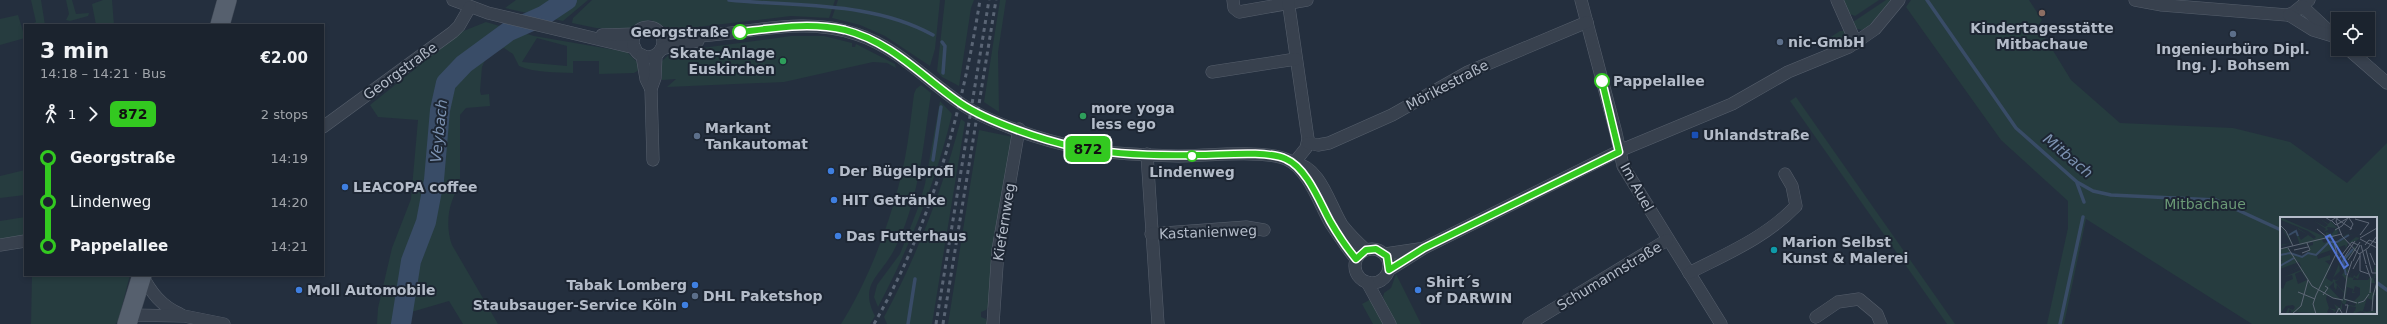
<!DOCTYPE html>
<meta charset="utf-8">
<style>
:root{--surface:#1b232e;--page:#282f3a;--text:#f1f3f6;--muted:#a0a4aa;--line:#39404a}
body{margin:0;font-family:"DejaVu Sans",sans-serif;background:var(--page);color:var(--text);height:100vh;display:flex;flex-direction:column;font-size:15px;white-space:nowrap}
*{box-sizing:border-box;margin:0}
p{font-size:13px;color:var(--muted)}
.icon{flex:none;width:22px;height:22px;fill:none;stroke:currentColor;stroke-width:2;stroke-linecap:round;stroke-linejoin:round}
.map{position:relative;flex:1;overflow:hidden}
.details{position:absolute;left:24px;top:24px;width:300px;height:252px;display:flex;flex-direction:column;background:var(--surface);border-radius:0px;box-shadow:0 2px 6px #0003,0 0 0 1px var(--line)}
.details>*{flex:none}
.badge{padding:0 8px;border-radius:6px;font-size:14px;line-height:26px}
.buttons{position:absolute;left:2331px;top:12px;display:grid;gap:8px}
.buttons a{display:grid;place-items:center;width:44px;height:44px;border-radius:0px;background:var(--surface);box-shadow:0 2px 6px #0003,0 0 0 1px var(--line);font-size:20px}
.map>.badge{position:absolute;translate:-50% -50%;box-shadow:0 0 0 2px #fff}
.legs{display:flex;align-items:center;gap:6px;height:44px;padding:0 16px;font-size:13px}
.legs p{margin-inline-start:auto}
.headline{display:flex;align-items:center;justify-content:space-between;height:68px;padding:0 16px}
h1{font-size:22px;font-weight:700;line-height:30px}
ul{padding:0 16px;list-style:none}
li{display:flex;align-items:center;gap:14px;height:44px;font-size:15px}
li i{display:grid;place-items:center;width:6px;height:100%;margin:0 5px;background:currentColor}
li i::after{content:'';width:10px;height:10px;margin:-5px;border:3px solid;border-radius:50%;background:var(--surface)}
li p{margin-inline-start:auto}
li:first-child i{background:linear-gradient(#0000 50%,currentColor 0)}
li:last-child i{background:linear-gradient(currentColor 50%,#0000 0)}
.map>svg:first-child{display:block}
.green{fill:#263c3f;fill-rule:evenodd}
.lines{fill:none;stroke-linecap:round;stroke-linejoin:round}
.stream{stroke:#394c67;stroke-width:3.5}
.river{stroke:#394c67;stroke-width:20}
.street-casing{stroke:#565f6c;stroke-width:13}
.primary-casing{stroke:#414a57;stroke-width:20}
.street{stroke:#38414e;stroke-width:12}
.primary{stroke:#56606e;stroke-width:19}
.rail{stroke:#5a6575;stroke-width:3;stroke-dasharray:4 4;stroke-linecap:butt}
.line-1-casing{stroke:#fff;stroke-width:9}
.line-1{stroke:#33c920;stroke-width:6}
.education-dot{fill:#8d6e63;stroke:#1d2633;stroke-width:1.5}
.stop-1-dot{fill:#fff;stroke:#33c920;stroke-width:2}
.service-dot{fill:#5c6f8a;stroke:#1d2633;stroke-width:1.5}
.leisure-dot{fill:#2e9e5b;stroke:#1d2633;stroke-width:1.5}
.transit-dot{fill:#1a4fb4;stroke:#1d2633;stroke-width:1.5}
.shop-dot{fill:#3f7fe0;stroke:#1d2633;stroke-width:1.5}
.culture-dot{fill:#0f9aa8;stroke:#1d2633;stroke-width:1.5}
.labels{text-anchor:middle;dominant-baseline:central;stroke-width:4;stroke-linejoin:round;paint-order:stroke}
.poi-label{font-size:14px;font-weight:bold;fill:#b4bcc9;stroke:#1d2633;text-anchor:start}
.stop-label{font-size:14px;font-weight:bold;fill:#b4bcc9;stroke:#1d2633;text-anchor:end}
.street-label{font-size:14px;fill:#b4bcc9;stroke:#1d2633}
.park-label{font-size:14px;fill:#6b9a76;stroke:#1d2633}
.water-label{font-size:15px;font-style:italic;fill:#7c92b1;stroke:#1d2633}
.inset-river{fill:none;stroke:#394c67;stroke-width:2}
.inset-road{fill:none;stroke:#5e6776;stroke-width:1}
.view{fill:#5274d3;fill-opacity:0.15;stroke:#5274d3;stroke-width:2}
.inset-edge{fill:none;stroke:#b4bcc9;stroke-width:2}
</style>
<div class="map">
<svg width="2387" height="324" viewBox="0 0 2387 324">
<rect width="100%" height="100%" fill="#242f3e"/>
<!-- green -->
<g class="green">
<path d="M 31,0 L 41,0 L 45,25 L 29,25 L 36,22 Z"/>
<path d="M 66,0 L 72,0 L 76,14 L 89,13 L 88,16 L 70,21 L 66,20 L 69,14 Z"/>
<path d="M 103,0 L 112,0 L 114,25 L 96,25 L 92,4 Z"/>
<path d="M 516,0 L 588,0 L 563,21 L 505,8 Z"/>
<path d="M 592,0 L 835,0 L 829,18 L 791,16 L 671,30 L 651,20 L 640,22 L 627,29 L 596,28 L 572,23 L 573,18 Z"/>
<path d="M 838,0 L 940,0 L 935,49 L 930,66 L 885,36 L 860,25 L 832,18 Z"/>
<path d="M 945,0 L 974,0 L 971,8 L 959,86 L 942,77 L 937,71 Z"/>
<path d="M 1000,0 L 1006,0 L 998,52 L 999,112 L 984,102 Z"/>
<path d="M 1841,0 L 1879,0 L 1855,16 L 1847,13 Z"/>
<path d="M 1886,0 L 1892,0 L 1867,28 L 1862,30 L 1854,28 L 1853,22 Z"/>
<path d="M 1911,0 L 2029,0 L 2042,20 L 2038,26 L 2071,80 L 2120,123 L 2233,128 L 2290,142 L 2347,183 L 2387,143 L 2387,324 L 2252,324 L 2086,219 L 2064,324 L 2047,324 L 2068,228 L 2068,201 L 2001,140 L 1906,7 ZM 2281,218 L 2376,218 L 2376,313 L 2281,313 Z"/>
<path d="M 18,15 L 25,38 L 0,45 L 0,19 Z"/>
<path d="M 486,22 L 534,36 L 627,52 L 637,62 L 639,70 L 634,73 L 599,74 L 599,61 L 573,61 L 573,73 C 555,72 536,73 519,66 L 513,54 L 504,48 L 487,56 L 482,67 L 480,91 L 481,95 L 489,94 L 490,106 L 466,108 L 460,115 L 460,178 C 459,187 455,193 452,201 C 447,214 447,232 452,245 L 498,324 L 463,324 L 449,301 L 408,313 L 407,324 L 377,324 L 378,308 L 392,248 L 411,199 L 418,120 L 378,117 L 370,105 L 461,32 ZM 537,38 L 567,46 L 567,66 L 522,62 Z"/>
<path d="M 1840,31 L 1844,31 L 1843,42 L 1834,49 L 1826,40 Z"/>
<path d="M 791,36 L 824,36 L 852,43 L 852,47 L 855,47 L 856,44 L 895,64 L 896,68 L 887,63 L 873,62 L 784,82 L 667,87 L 676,79 L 662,80 L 662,61 L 672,52 Z"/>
<path d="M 921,85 L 931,93 C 923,146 919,204 893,252 C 879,277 859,285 875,316 L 870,324 L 841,324 C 871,276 894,213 905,158 C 909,137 911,116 914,94 L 916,89 Z"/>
<path d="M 1796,97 L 1955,324 L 1947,324 L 1790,101 Z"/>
<path d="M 940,101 L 952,114 C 936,182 910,246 878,307 L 874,297 L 877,285 L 900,254 L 918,208 L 925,184 Z"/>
<path d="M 961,119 L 965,122 L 932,324 L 887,324 L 884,317 C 918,254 943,188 961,119 Z"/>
<path d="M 979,130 L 1013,137 L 990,304 L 986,310 L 981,312 L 981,317 L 986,319 L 988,324 L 948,324 Z"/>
<path d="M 25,170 L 25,195 L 0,198 L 0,176 Z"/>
<path d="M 25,217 L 25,235 L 0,239 L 0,221 Z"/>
<path d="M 1396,274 L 1421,324 L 1394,324 L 1383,297 L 1384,293 L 1391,288 Z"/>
<path d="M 32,275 L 130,275 L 118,322 L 115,324 L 31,324 Z"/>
<path d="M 1371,299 L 1386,324 L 1373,324 L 1362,304 Z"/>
</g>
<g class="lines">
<!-- stream -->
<g class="stream">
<path d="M 729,0 C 798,7 871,1 933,35"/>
<path d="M 1927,0 L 2016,128 L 2077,182 L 2093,191 L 2111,195 L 2216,200 L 2281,230"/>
<path d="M 942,42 L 945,46 L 943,73"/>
<path d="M 933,160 L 941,107"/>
<path d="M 2077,183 L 2084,202"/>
<path d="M 2376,282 L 2387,290"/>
<path d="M 908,324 L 915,279"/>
<path d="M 2060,324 L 2083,217"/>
</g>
<!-- river -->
<path class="river" d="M 401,324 L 411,261 L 426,222 L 434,180 L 440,110 L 446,83 L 464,64 L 509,31 L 543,16 L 567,0"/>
<defs>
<g id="street">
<path d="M 453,0 L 488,13 L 635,48"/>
<path d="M 1233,0 L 1234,8 L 1239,12 L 1307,0"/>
<path d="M 1288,0 L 1308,139 L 1306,148 L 1294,163"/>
<path d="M 1581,0 L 1616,133 L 1623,166 L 1721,324"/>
<path d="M 1837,0 L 1856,43"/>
<path d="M 2135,0 L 2162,5 L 2287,15 L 2293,13 L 2309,0"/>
<path d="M 2302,6 L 2332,34"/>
<path d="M 2289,15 L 2313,30 L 2333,36"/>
<circle cx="648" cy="42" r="15"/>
<path d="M 602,35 L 636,34"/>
<path d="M 661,35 C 727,43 792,12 856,34 C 897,47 925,79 960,103 C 987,122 1044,141 1077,147 C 1110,154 1145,155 1179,156 C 1205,156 1266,149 1288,160 C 1308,169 1320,205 1331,224 C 1339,236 1347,248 1356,259"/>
<path d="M 661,49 L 698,41"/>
<path d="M 2348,49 L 2387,83"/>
<path d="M 642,55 L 646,79 L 651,89"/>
<path d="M 1212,72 L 1296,59"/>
<path d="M 323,127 L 453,32 L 459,26 L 470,7"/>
<path d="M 1308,143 L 1318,145 L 1329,143 L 1392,115 L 1468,72 L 1587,22"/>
<path d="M 1147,154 L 1158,324"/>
<path d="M 653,160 L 651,89 L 655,78 L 656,55"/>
<path d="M 1294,163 C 1321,167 1329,204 1342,225 C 1349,234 1357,242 1366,250"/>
<path d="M 1151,234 L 1246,227 L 1264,230"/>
<path d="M 0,245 L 25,241"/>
<circle cx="1372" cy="266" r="17"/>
<path d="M 1385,254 L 1419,249"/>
<path d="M 1389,270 L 1424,248 L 1619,151 L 1732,104 L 1788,72 L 1849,47 L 1875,29 L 1899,0"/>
<path d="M 1689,273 C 1728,253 1765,238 1796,206 L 1792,186 L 1785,174"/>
<path d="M 142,275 C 151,292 161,306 180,314"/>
<path d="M 1367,282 L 1390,324"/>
<path d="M 130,315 L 184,316 L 224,324"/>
<path d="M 1816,317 L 1838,302 L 1859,299 L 1877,314 L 1881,324"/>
<path d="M 993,324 L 998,250 L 1019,129"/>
<path d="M 1529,324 L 1667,240"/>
</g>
<g id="primary">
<path d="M 220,25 L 227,0"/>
<path d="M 127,324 L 142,275"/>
</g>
</defs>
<!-- street casing -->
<use href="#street" class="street-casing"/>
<!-- primary casing -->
<use href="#primary" class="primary-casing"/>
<!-- street -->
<use href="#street" class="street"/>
<!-- primary -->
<use href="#primary" class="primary"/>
<!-- rail -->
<g class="rail">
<path d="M 874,324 C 931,225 962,113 980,0"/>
<path d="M 936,324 L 989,0"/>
<path d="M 943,324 L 996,0"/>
</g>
</g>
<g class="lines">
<defs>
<path id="line-1" d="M 740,32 C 775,28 810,22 845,30 C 892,42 922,77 960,103 C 988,122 1043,140 1075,147 C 1115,155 1158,156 1198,155 C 1221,155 1267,150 1286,159 C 1307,168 1320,203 1330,221 C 1338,235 1346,247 1356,259 L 1366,250 L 1376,249 L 1387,256 L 1389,270 L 1424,248 L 1619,152 L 1602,81"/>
</defs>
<!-- line-1 casing -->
<use href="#line-1" class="line-1-casing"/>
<!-- line-1 -->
<use href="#line-1" class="line-1"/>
</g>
<!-- markers -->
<circle class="education-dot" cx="2042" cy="13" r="4"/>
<g class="stop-1-dot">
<circle cx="740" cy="32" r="7"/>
<circle cx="1602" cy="81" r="7"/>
<circle cx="1192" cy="156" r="5"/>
</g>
<g class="service-dot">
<circle cx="2233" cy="34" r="4"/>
<circle cx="1780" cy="42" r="4"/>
<circle cx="697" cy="136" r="4"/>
<circle cx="695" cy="296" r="4"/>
</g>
<g class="leisure-dot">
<circle cx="783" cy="61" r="4"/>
<circle cx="1083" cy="116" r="4"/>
</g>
<rect class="transit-dot" x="1691" y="131" width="8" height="8" rx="2"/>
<g class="shop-dot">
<circle cx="831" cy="171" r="4"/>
<circle cx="345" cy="187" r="4"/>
<circle cx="834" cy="200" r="4"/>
<circle cx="838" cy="236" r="4"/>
<circle cx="695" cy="285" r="4"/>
<circle cx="299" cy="290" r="4"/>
<circle cx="1418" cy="290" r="4"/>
<circle cx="685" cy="305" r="4"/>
</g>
<circle class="culture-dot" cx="1774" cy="250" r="4"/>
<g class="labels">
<!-- poi labels -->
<g class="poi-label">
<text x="2042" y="28" text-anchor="middle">Kindertagesstätte<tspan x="2042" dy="16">Mitbachaue</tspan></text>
<text x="1788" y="42">nic-GmbH</text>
<text x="2233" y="49" text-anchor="middle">Ingenieurbüro Dipl.<tspan x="2233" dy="16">Ing. J. Bohsem</tspan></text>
<text x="775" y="53" text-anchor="end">Skate-Anlage<tspan x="775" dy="16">Euskirchen</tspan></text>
<text x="1091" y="108">more yoga<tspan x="1091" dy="16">less ego</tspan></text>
<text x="705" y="128">Markant<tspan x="705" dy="16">Tankautomat</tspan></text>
<text x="1703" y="135">Uhlandstraße</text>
<text x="839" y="171">Der Bügelprofi</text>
<text x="353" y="187">LEACOPA coffee</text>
<text x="842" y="200">HIT Getränke</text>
<text x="846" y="236">Das Futterhaus</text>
<text x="1782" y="242">Marion Selbst<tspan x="1782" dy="16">Kunst &amp; Malerei</tspan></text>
<text x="1426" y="282">Shirt´s<tspan x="1426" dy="16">of DARWIN</tspan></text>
<text x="687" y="285" text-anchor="end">Tabak Lomberg</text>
<text x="307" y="290">Moll Automobile</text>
<text x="703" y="296">DHL Paketshop</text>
<text x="677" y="305" text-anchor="end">Staubsauger-Service Köln</text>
</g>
<!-- stop labels -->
<g class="stop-label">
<text x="729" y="32">Georgstraße</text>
<text x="1613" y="81" text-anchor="start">Pappelallee</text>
<text x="1192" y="172" text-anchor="middle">Lindenweg</text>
</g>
<!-- street labels -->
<g class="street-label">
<text transform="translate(400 71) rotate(-36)">Georgstraße</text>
<text transform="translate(1447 85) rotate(-28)">Mörikestraße</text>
<text transform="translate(1637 187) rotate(61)">Im Auel</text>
<text transform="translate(1004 222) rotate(-81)">Kiefernweg</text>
<text transform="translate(1208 232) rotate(-2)">Kastanienweg</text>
<text transform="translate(1609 276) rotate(-31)">Schumannstraße</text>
</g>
<!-- park labels -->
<g class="park-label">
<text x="2205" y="204">Mitbachaue</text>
</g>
<!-- water labels -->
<g class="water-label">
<text transform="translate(439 131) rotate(-84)">Veybach</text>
<text transform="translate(2068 156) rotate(40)">Mitbach</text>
</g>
</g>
<!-- overview -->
<g transform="translate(2280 217)">
<rect width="97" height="97" fill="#242f3e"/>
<path d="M 0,0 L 41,18 L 44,17 L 42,19 L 46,20 L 46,15 L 52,17 L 56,11 L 47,10 L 48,13 L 43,15 L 46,12 L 33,3 L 45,10 L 48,8 L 38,0 L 48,7 L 51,4 L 57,11 L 58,16 L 54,20 L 42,23 L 44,26 L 51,23 L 56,25 L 67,17 L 69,18 L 72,17 L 73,17 L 63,20 L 68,26 L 76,20 L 80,21 L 76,24 L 75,33 L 64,45 L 69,55 L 65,55 L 69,61 L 73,54 L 70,60 L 73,61 L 74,58 L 76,60 L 80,55 L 78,62 L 74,60 L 73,63 L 88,63 L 90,60 L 94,61 L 95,57 L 92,58 L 96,57 L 94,53 L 96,48 L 97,57 L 95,60 L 97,61 L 93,61 L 95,66 L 91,66 L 90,74 L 93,76 L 97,64 L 94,76 L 97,78 L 94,78 L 92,93 L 97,95 L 87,97 L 82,94 L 80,97 L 81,94 L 73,97 L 74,94 L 68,94 L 75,94 L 76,90 L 69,89 L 68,93 L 68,88 L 75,89 L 76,87 L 67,83 L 65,88 L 62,86 L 62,92 L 59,95 L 56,93 L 53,97 L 54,94 L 49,91 L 47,95 L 50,97 L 13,95 L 12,97 L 10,92 L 8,97 L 6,96 L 8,91 L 6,90 L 13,93 L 15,90 L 13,88 L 6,89 L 0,97 L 0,70 L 3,72 L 6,65 L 0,69 L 6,65 L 13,62 L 12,58 L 4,60 L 21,53 L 20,50 L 0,59 L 21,49 L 19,45 L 0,52 L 0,45 L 3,43 L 0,43 L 0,28 L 11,26 L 0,8 L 8,18 L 15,13 L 21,23 L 28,18 L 18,12 L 18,11 L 34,22 L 36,20 L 28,14 L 1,3 ZM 15,14 L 20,28 L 26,27 L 28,29 L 27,26 L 33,25 L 33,28 L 29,29 L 30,33 L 22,40 L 10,35 L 8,30 L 12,29 L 1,32 L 0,29 L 12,26 L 9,18 ZM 76,24 L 76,28 L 63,41 L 62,46 L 60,46 L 62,41 L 59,47 L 51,49 L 53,44 L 57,45 L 53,44 L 56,37 L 51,49 L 45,44 L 50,43 L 50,38 L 38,42 L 37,38 L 65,28 L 66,32 L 68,26 ZM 63,46 L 64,55 L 57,64 L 53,62 L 52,65 L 46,61 L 49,53 L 53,54 L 50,53 L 51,49 L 59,47 L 53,61 L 60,54 L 59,47 ZM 21,54 L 27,63 L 18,67 L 15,57 ZM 62,58 L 67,64 L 64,75 L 55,65 ZM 54,65 L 54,70 L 56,73 L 57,68 L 64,76 L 63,82 L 60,82 L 49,70 ZM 75,69 L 80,71 L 80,78 L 74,84 L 65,82 L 67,70 L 73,72 L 72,76 L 76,76 L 73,75 ZM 47,78 L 60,83 L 62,85 L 60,91 L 54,87 L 57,93 L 49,91 L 46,82 ZM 87,81 L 92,83 L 92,94 L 87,95 L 83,94 Z" fill="#263c3f" fill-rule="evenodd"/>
<path class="inset-river" d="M 9,18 L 16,14 L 18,19M 0,38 L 10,36 L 22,40 L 28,36 L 36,38 L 49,25 L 57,25 L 69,18M 0,49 L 14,41M 66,58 L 63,44 L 73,32"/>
<path class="inset-road" d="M 45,0 L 51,4 L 55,1M 54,0 L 72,12M 58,0 L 56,4 L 62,19 L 79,37 L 88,31 L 97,19M 69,1 L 73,7 L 70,13M 75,2 L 89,6 L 80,18M 52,4 L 56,8 L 68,1M 0,8 L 6,14 L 13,29M 37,12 L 48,21M 55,13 L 62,9 L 68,1M 80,21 L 97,11M 80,22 L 97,31M 54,25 L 57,37M 81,28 L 86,47M 85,28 L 89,23 L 97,26M 8,31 L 32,69 L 53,81 L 63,83M 0,32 L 62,17M 14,33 L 28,30M 86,33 L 92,56 L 96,56M 22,36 L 30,33 L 27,26M 80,36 L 80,54 L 89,57M 90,36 L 95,48M 63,42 L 75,24M 58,43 L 72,25 L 78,28M 68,43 L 80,25M 73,44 L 80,28M 86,48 L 91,62 L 90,76M 73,52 L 80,39M 18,75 L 35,82M 43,78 L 48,71 L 45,69M 64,82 L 67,59 L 72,44M 64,82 L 77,86M 78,86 L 84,84 L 89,77M 65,88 L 68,88 L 66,97M 92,94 L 93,79 L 97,65M 12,97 L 21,89 L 28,63M 36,97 L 33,87 L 36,78 L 56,37M 56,97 L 59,91 L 62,96"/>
<path class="view" d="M 50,18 L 68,48 L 64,51 L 46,20 Z"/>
<rect width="97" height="97" class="inset-edge"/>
</g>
</svg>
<div class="buttons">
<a><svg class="icon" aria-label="locate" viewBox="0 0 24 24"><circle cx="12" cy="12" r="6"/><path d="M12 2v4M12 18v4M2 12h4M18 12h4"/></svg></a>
</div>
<b class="badge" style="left:1088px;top:149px;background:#33c920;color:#111">872</b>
<section class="details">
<div class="headline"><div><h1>3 min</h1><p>14:18 – 14:21 · Bus</p></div><b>€2.00</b></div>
<div class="legs"><svg class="icon" aria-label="walk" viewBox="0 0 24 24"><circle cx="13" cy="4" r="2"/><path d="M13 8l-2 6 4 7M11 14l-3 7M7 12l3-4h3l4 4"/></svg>1<svg class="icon" aria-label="forward" viewBox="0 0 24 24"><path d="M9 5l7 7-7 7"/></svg><b class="badge" style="background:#33c920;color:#111">872</b><p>2 stops</p></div>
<ul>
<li><i style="color:#33c920"></i><b>Georgstraße</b><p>14:19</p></li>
<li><i style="color:#33c920"></i><span>Lindenweg</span><p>14:20</p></li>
<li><i style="color:#33c920"></i><b>Pappelallee</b><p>14:21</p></li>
</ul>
</section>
</div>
